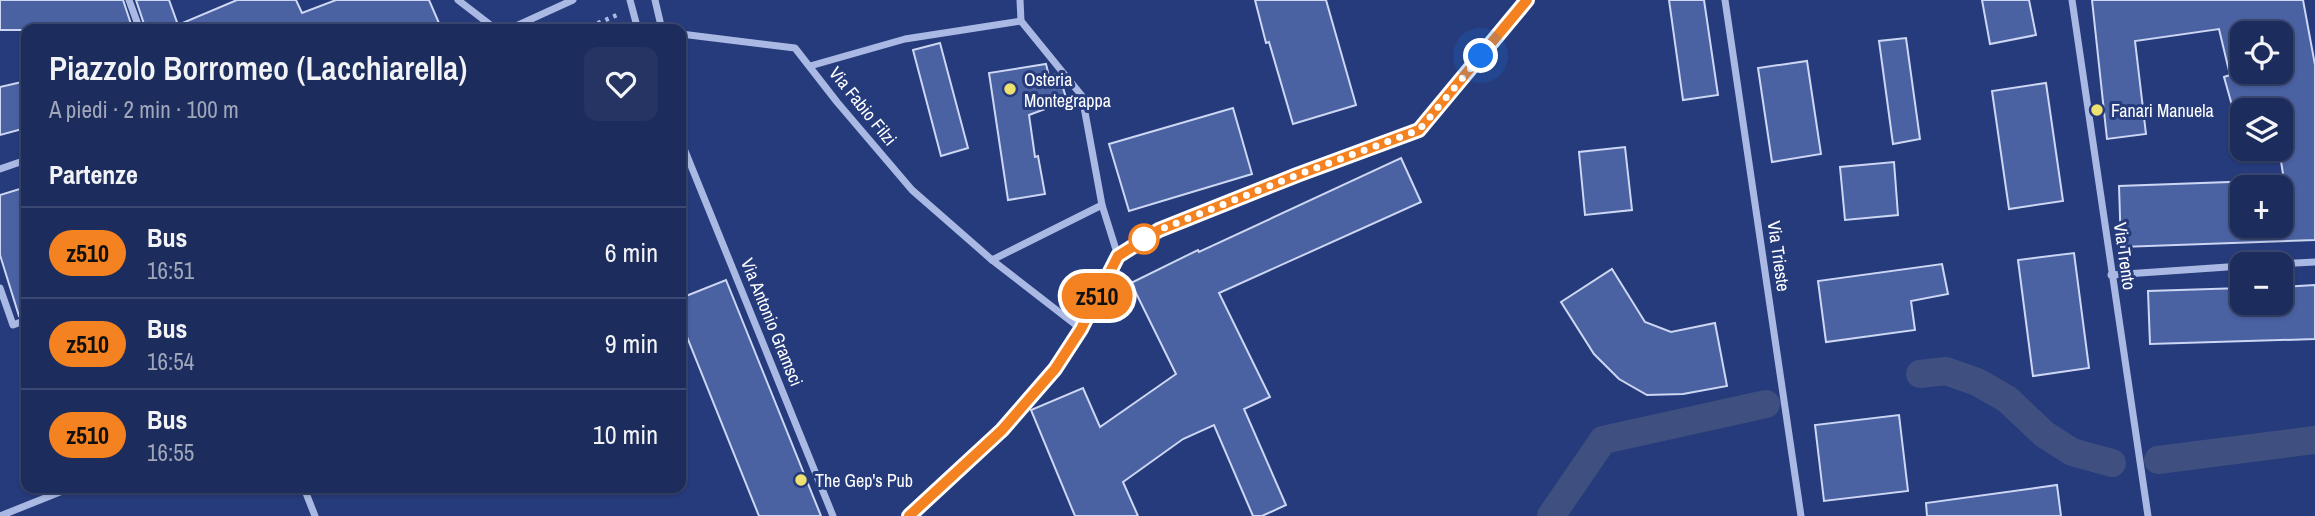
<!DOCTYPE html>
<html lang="it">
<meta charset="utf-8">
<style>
:root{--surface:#1c2c5c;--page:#253462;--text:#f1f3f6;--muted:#a0a7bb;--line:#3a4872}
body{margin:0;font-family:"Archivo Narrow",sans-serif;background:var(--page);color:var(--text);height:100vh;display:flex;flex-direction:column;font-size:26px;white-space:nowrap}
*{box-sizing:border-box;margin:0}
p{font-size:23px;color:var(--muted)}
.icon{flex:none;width:38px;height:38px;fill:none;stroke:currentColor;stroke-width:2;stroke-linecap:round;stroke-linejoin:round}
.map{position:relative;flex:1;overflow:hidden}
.drawer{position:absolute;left:21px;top:24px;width:665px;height:469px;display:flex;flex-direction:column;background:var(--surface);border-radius:14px;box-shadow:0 2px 5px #0004,0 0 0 2px var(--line)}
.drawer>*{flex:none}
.badge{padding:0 14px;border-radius:23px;font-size:24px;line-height:46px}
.buttons{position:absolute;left:2230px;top:21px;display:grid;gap:14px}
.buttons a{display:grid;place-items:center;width:63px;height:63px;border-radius:14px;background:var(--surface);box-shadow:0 2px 5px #0004,0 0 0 2px var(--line);font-size:35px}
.you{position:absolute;width:35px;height:35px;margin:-18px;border:5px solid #fff;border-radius:50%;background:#1a73e8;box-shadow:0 0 0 10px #1a73e833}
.map>.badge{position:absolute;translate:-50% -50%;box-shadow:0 0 0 4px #fff}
h2{padding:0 28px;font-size:26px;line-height:63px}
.round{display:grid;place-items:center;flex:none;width:74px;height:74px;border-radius:14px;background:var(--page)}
.head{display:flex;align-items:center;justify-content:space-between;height:119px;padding:0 28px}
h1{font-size:33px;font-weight:600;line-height:52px}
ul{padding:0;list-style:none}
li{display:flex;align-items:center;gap:21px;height:91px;padding:0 28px;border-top:2px solid var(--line)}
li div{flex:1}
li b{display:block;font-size:26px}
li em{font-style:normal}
li .badge{min-width:77px;font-weight:700;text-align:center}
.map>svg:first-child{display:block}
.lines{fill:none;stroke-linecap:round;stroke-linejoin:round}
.canal{stroke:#3f4f7f;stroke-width:28}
.building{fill:#4a61a2;stroke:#cdd7f4;stroke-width:2;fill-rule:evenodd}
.path{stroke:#aab9e4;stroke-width:4.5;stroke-dasharray:3.5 5;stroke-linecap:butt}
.minor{stroke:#aab9e4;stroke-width:7}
.line-casing{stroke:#fff;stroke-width:16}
.line{stroke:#f58220;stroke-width:10}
.walk{stroke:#fff;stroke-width:7;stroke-dasharray:0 12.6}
.poi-dot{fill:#ede170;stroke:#263b7b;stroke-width:2.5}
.stop-dot{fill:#fff;stroke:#f58220;stroke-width:3.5}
.labels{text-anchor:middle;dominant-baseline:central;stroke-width:6;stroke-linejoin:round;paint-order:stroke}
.poi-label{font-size:18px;fill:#fff;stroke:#263b7b;text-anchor:start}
.street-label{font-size:18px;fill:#fff;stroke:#263b7b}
</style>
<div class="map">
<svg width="2315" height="516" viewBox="0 0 2315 516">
<rect width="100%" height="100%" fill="#263b7b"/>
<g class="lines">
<!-- canal -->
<g class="canal">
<path d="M 1920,374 L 1946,371 L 1977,382 L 2007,399 L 2044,434 L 2072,452 L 2112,463"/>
<path d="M 2158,460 L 2315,440"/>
<path d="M 1551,516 L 1603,440 L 1766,404"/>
</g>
</g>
<!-- building -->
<g class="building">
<path d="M 0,0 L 123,0 L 133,30 L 0,30 Z"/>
<path d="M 136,0 L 169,0 L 178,25 L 237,0 L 296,0 L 302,13 L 336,0 L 429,0 L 442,30 L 146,30 Z"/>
<path d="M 1255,0 L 1326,0 L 1356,105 L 1293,124 L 1269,42 L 1266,43 Z"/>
<path d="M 1669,0 L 1704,0 L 1718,95 L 1683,100 Z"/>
<path d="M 1982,0 L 2029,0 L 2036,35 L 1990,44 Z"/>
<path d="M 2092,0 L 2303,0 L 2315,65 L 2315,240 L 2121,247 L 2119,186 L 2284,180 L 2279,149 L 2280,110 L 2242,110 L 2242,122 L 2237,123 L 2224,77 L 2230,75 L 2219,29 L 2135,41 L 2146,134 L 2107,139 ZM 2242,33 L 2280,33 L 2280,72 L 2242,72 ZM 2242,187 L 2280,187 L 2280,226 L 2242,226 Z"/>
<path d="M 1906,38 L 1920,139 L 1893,144 L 1879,41 Z"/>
<path d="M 940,43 L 968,148 L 941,156 L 913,50 Z"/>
<path d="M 1807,61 L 1821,154 L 1772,162 L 1758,68 Z"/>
<path d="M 1046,64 L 1049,76 L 1056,74 L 1060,78 L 1067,101 L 1029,115 L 1035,157 L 1038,156 L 1045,194 L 1008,200 L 989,73 Z"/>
<path d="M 26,81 L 26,128 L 0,135 L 0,87 Z"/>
<path d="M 2046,83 L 2063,201 L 2009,209 L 1992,91 Z"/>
<path d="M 1233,108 L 1252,174 L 1129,211 L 1109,144 Z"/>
<path d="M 1625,147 L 1632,210 L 1585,215 L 1579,152 Z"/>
<path d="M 1401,158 L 1421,202 L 1219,293 L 1270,397 L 1244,409 L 1286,505 L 1262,516 L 1253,516 L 1214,425 L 1183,439 L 1123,482 L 1138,516 L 1075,516 L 1031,410 L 1083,388 L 1100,427 L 1176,374 L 1131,283 L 1198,250 L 1199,252 Z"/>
<path d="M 1894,162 L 1898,215 L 1845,220 L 1840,167 Z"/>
<path d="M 26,187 L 26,314 L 19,316 L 0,255 L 0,195 Z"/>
<path d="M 2074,253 L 2089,368 L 2033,376 L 2018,260 Z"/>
<path d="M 1942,264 L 1948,294 L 1911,301 L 1915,330 L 1826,342 L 1818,281 Z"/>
<path d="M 1612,269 L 1645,322 L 1671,332 L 1715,323 L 1727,386 L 1683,394 L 1647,395 L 1619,379 L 1594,354 L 1561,302 Z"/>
<path d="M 726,280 L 821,516 L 759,516 L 681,322 L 681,298 Z"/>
<path d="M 2315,285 L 2315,339 L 2150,344 L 2148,291 L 2242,288 L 2242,303 L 2280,303 L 2280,287 Z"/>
<path d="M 1899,415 L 1908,491 L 1824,501 L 1815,425 Z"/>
<path d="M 2057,485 L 2061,516 L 1927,516 L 1926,503 Z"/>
</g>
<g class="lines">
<!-- path -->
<path class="path" d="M 582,30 L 617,15"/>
<!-- minor -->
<g class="minor">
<path d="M 129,0 L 140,30"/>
<path d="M 458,0 L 497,30"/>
<path d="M 630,0 L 638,30"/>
<path d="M 655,0 L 662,30"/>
<path d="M 1020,0 L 1021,21 L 1082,96 L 1102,205"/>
<path d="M 1725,0 L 1801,516"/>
<path d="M 2072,0 L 2148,516"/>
<path d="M 507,30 L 573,0"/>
<path d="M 681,34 L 795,48 L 837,102 L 912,190 L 992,260"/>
<path d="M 810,66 L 905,39 L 1021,21"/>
<path d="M 681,141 L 833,516"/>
<path d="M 0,169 L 26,160"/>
<path d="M 2273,264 L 2315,262"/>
<path d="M 2111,275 L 2242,266"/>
<path d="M 0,288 L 13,325 L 26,320"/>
<path d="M 1081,329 L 992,260 L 1102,205 L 1118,256"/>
<path d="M 304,488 L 315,516"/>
<path d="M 0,516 L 70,488"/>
<path d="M 909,516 L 1002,430 L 1055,368 L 1081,329 L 1118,256 L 1159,230 L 1419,130 L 1527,0"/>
</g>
</g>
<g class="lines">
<defs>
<path id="line" d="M 909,516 L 1002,430 L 1055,369 L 1081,329 L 1118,256 L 1159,230 L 1297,175 L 1419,130 L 1527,0"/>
</defs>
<!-- line casing -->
<use href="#line" class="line-casing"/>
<!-- line -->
<use href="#line" class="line"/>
<!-- walk -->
<path class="walk" d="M 1144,239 L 1138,243 L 1159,230 L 1297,175 L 1419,130 L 1481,56"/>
</g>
<!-- markers -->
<g class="poi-dot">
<circle cx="1010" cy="89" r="7"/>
<circle cx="2097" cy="110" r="7"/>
<circle cx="801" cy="480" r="7"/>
</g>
<circle class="stop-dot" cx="1144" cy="239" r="14"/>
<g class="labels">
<!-- poi labels -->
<g class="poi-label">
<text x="1024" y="79">Osteria<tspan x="1024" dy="21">Montegrappa</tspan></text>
<text x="2111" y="110">Fanari Manuela</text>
<text x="815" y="480">The Gep's Pub</text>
</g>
<!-- street labels -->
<g class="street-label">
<text transform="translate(863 106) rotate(51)">Via Fabio Filzi</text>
<text transform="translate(1779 256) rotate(82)">Via Trieste</text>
<text transform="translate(2125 256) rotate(82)">Via Trento</text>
<text transform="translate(772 322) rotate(68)">Via Antonio Gramsci</text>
</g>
</g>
</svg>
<div class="buttons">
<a><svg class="icon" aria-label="locate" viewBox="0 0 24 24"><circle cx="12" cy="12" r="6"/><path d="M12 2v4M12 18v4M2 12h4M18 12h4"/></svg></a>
<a><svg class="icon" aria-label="layers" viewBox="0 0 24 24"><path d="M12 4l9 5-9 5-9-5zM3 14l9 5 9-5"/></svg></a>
<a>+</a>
<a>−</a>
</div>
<div class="you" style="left:1481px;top:56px"></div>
<b class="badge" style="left:1097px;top:296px;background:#f58220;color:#111">z510</b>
<section class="drawer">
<div class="head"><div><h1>Piazzolo Borromeo (Lacchiarella)</h1><p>A piedi · 2 min · 100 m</p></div><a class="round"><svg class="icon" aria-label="heart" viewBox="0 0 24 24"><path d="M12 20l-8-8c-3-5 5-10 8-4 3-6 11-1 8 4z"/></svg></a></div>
<h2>Partenze</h2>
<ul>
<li><span class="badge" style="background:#f58220;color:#111">z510</span><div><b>Bus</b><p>16:51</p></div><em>6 min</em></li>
<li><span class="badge" style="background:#f58220;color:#111">z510</span><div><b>Bus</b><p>16:54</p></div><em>9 min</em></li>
<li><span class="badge" style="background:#f58220;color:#111">z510</span><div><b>Bus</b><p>16:55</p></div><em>10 min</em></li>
</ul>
</section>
</div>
